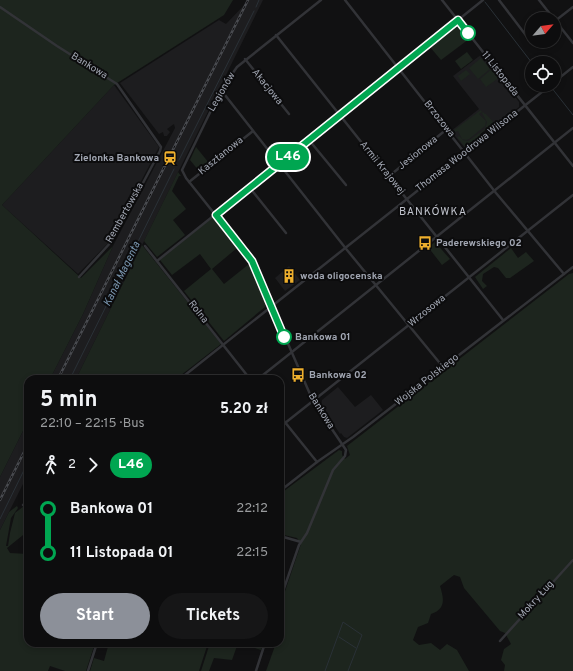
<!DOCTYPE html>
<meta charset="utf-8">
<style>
:root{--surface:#0d0d0e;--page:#161617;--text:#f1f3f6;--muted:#9a9c9e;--line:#2d2d2e;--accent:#8c9099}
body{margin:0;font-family:Overpass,sans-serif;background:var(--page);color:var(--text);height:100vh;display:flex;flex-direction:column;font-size:15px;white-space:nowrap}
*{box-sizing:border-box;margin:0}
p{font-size:13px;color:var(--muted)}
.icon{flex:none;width:22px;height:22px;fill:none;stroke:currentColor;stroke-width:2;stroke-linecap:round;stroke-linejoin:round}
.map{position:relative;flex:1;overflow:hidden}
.panel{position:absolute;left:24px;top:375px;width:260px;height:272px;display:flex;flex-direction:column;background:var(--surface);border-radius:12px;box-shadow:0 2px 6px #0003,0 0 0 1px var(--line)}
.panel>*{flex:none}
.badge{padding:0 8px;border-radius:13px;font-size:14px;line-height:26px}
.needle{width:26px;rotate:62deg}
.fabs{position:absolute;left:525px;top:12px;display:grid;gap:8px}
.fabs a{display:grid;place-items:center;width:36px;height:36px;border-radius:50%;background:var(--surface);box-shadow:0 2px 6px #0003,0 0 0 1px var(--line);font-size:20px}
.map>.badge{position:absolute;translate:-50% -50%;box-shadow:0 0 0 2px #fff}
.legs{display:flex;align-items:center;gap:6px;height:44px;padding:0 16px;font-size:13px}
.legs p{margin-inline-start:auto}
.head{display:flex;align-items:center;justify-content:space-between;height:68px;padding:0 16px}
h1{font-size:22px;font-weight:700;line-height:30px}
.primary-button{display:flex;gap:8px;margin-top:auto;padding:8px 16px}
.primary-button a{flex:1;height:46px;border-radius:24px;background:var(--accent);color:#fff;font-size:16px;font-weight:700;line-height:46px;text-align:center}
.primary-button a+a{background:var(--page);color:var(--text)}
ul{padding:0 16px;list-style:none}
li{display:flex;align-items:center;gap:14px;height:44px;font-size:15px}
li i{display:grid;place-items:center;width:6px;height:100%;margin:0 5px;background:currentColor}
li i::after{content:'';width:10px;height:10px;margin:-5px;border:3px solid;border-radius:50%;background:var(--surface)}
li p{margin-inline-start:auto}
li:first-child i{background:linear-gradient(#0000 50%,currentColor 0)}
li:last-child i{background:linear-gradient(currentColor 50%,#0000 0)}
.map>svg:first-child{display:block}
.built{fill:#1d1d1f}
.green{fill:#1d251e}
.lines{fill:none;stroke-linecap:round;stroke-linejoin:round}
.stream{stroke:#2a3137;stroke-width:1}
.street{stroke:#323337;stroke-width:2.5}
.rail-casing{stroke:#494b50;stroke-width:2.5}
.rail{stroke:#0c0c0d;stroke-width:1;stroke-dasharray:3;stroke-linecap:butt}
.line-1-casing{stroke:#fff;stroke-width:9}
.line-1{stroke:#00a651;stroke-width:6}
.stop-1-dot{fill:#fff;stroke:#00a651;stroke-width:2}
.labels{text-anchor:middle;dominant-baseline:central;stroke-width:4;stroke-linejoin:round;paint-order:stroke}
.street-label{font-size:10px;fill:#a2a7b3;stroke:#0c0c0d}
.poi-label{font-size:10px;font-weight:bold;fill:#a2a7b3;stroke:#0c0c0d;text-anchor:start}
.stop-label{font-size:10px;font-weight:bold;fill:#a2a7b3;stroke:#0c0c0d;text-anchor:start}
.neighbourhood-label{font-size:11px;letter-spacing:1px;fill:#c3c6cf;stroke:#0c0c0d}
.water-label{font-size:11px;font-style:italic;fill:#7995ae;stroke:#0c0c0d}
</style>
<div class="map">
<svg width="573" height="671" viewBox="0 0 573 671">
<rect width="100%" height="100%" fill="#111112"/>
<!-- built -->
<g class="built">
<path d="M 249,0 L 263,0 L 76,379 L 50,379 L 83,314 L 113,246 L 175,128 L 174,124 L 167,129 L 170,132 L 167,136 L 164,136 L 163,132 L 159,134 L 120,83 L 219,20 L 226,24 Z"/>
<path d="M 482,54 L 519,102 L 519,107 L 498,123 L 496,121 L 480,134 L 481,136 L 467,147 L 464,147 L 451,131 L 479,109 L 453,76 Z"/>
<path d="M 114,85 L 159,147 L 109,242 L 78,274 L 2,205 Z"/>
<path d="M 289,266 L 300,280 L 285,291 L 275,278 Z"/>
<path d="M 338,387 L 355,407 L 371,395 L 383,410 L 347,438 L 344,437 L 341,433 L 340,434 L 321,405 L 322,400 Z"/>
<path d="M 28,421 L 28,474 L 0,530 L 0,477 Z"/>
</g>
<!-- green -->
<g class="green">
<path d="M 0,0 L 233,0 L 224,15 L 114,85 L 2,205 L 81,278 L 113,246 L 83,314 L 50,379 L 28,379 L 28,421 L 0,477 Z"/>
<path d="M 457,26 L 458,26 L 469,39 L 441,60 L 430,47 Z"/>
<path d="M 467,52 L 473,60 L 461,69 L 455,61 Z"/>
<path d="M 481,58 L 490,69 L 478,79 L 469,68 Z"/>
<path d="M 493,68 L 500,77 L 486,87 L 480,79 Z"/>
<path d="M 466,70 L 470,74 L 461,81 L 458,76 Z"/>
<path d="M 481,110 L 482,112 L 479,114 L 486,121 L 485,126 L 469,139 L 466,140 L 462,139 L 458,131 L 455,132 L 454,130 Z"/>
<path d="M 483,112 L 485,114 L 486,114 L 494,123 L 480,134 L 481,136 L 467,147 L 465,147 L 457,137 L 459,136 L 463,140 L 468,141 L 485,129 L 487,122 L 482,113 Z"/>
<path d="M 196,147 L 209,163 L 199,171 L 190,160 Z"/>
<path d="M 178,172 L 181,176 L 179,176 L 172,191 L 186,209 L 173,220 L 185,235 L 157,257 L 144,241 Z"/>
<path d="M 213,217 L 237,248 L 212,269 L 224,284 L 249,264 L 266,304 L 265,307 L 224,341 L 184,291 L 211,269 L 200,254 L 172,275 L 160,260 Z"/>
<path d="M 435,242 L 450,259 L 442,265 L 428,247 Z"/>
<path d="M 142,245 L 221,344 L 176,379 L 76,379 Z"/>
<path d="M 511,248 L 518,258 L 526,252 L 534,261 L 510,278 L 506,278 L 498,268 L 494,267 L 483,274 L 482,281 L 487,286 L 483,289 L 475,277 Z"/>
<path d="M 573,273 L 573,671 L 504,671 L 505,665 L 501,660 L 504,649 L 511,644 L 505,633 L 500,631 L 464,588 L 460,577 L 454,575 L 440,586 C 444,599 446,609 431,614 L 428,623 L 418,627 L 413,640 L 419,645 L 431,643 L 440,650 L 447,644 L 457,650 L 469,671 L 266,671 L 276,643 L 280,643 L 280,632 L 283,623 L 280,622 L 280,606 L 301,544 L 297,538 L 280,534 L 280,494 L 339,450 L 342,451 L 342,455 L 345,459 L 350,455 L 347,446 L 569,274 Z"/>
<path d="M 28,503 L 28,531 L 7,548 L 10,553 L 28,554 L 28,643 L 95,643 L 86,671 L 65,671 L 50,666 L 48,671 L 0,671 L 0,530 L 9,512 L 17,506 L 18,508 L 11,518 L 6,546 L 8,546 L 10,533 L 15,513 Z"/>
<path d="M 109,643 L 208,643 L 199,671 L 90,671 L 94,658 L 104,661 Z"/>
<path d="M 210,643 L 238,643 L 232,660 L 214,658 L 209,671 L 201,671 Z"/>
<path d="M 239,643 L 264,643 L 261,650 Z"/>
</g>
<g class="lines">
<!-- stream -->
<g class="stream">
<path d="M 485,2 L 532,63"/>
<path d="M 256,7 L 259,0"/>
<path d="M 551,87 L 573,115"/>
<path d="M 179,160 L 254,11"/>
<path d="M 70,379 L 174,169"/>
<path d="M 0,519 L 28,462"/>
<path d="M 339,637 L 356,648"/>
<path d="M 325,671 L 343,622 L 362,635 L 348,671"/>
</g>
<!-- street -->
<g class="street">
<path d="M 345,0 L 496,193 L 564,274"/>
<path d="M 442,0 L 573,166"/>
<path d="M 499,0 L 528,38"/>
<path d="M 539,0 L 554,19"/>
<path d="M 0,7 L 57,46 L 117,84 L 161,147 L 160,151 L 112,241 L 79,277"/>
<path d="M 554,19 L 573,43"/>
<path d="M 555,21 L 573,7"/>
<path d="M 276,35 L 503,320"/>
<path d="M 245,59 L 289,114"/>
<path d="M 558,79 L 573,67"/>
<path d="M 221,90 L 347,250 L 443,367"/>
<path d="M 309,140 L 346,185"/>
<path d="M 388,177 L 447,129"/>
<path d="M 189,182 L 253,131"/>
<path d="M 250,188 L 286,233"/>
<path d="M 145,246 L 250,379"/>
<path d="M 157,261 L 483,0"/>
<path d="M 180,379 L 547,88"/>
<path d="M 258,379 L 573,128"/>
<path d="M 280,416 L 317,462"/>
<path d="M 280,427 L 573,195"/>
<path d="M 280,491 L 317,462 L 353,437 L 573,267"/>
<path d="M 23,505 L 28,501"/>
<path d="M 280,536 L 301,542"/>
<path d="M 25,551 L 28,551"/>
<path d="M 280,600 L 299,545 L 307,533 L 333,470 L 345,456 L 346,450 L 313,401 L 252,261 L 186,178 L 182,170 L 221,90 L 237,67 L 321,0"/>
<path d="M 500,641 L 573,560"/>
<path d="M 88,671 L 97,643"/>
<path d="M 256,671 L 265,643"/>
</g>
<defs>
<g id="rail">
<path d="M 58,379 L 248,0"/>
<path d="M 0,500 L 28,444"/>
</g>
</defs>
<!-- rail casing -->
<use href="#rail" class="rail-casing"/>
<!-- rail -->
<use href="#rail" class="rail"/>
</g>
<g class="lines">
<defs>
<path id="line-1" d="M 284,337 L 252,261 L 216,215 L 458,20 L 468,33"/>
</defs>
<!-- line-1 casing -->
<use href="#line-1" class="line-1-casing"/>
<!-- line-1 -->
<use href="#line-1" class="line-1"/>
</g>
<!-- icons -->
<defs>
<symbol id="station-bare" viewBox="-9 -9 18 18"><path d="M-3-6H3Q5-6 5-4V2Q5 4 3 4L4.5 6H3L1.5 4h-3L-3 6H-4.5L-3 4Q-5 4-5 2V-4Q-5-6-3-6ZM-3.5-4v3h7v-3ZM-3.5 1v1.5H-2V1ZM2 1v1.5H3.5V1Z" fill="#eeaf2d" stroke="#0c0c0d" stroke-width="2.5" paint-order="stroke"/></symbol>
<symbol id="bus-bare" viewBox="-9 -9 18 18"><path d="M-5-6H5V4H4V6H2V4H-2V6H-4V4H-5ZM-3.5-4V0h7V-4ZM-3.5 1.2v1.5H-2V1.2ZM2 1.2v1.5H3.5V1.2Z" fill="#eeaf2d" stroke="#0c0c0d" stroke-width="2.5" paint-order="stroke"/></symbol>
<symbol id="building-bare" viewBox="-9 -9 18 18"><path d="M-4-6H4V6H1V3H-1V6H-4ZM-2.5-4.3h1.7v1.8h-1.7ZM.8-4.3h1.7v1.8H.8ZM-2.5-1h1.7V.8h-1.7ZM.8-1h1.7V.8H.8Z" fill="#eeaf2d" stroke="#0c0c0d" stroke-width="2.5" paint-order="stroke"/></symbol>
</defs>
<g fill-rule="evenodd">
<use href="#station-bare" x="160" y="148" width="20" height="20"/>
<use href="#bus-bare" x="415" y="233" width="20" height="20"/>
<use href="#building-bare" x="279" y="266" width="20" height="20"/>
<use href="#bus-bare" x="288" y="365" width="20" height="20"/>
</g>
<!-- markers -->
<g class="stop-1-dot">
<circle cx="468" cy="33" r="7"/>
<circle cx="284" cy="337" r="7"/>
</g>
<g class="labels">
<!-- street labels -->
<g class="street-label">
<text transform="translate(89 66) rotate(32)">Bankowa</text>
<text transform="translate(500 74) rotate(52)">11 Listopada</text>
<text transform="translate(267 87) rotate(51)">Akacjowa</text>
<text transform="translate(222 92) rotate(-60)">Legionów</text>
<text transform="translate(439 119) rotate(52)">Brzozowa</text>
<text transform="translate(467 151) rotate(-38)">Thomasa Woodrowa Wilsona</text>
<text transform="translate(418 153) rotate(-39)">Jesionowa</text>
<text transform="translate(221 156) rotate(-39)">Kasztanowa</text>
<text transform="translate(382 168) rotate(51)">Armii Krajowej</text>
<text transform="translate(125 213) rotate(-61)">Rembertowska</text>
<text transform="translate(427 311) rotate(-39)">Wrzosowa</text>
<text transform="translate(198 312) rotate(52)">Rolna</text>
<text transform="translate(427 380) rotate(-38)">Wojska Polskiego</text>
<text transform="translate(321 411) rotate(58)">Bankowa</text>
<text transform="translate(536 600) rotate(-48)">Mokry Ług</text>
</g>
<!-- poi labels -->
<g class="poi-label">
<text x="159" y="158" text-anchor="end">Zielonka Bankowa</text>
<text x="436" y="243">Paderewskiego 02</text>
<text x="300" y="276">woda oligocenska</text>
<text x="309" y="375">Bankowa 02</text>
</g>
<!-- stop labels -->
<g class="stop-label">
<text x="295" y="337">Bankowa 01</text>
</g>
<!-- neighbourhood labels -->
<g class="neighbourhood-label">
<text x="433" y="212">BANKÓWKA</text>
</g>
<!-- water labels -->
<g class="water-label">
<text transform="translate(122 274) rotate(-64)">Kanał Magenta</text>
</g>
</g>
</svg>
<div class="fabs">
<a><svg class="needle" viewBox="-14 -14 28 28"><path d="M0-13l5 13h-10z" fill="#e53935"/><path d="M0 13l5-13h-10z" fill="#9a9c9e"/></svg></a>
<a><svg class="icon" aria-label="locate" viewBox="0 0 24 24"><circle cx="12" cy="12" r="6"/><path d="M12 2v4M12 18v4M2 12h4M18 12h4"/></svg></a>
</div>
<b class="badge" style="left:288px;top:157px;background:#00a651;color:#fff">L46</b>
<section class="panel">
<div class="head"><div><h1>5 min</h1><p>22:10 – 22:15 · Bus</p></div><b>5.20 zł</b></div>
<div class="legs"><svg class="icon" aria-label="walk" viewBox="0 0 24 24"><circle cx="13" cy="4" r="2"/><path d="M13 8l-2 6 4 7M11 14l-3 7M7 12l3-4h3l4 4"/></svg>2<svg class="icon" aria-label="forward" viewBox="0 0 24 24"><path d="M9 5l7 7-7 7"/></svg><b class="badge" style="background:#00a651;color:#fff">L46</b></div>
<ul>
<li><i style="color:#00a651"></i><b>Bankowa 01</b><p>22:12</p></li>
<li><i style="color:#00a651"></i><b>11 Listopada 01</b><p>22:15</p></li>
</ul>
<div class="primary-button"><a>Start</a><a>Tickets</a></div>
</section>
</div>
